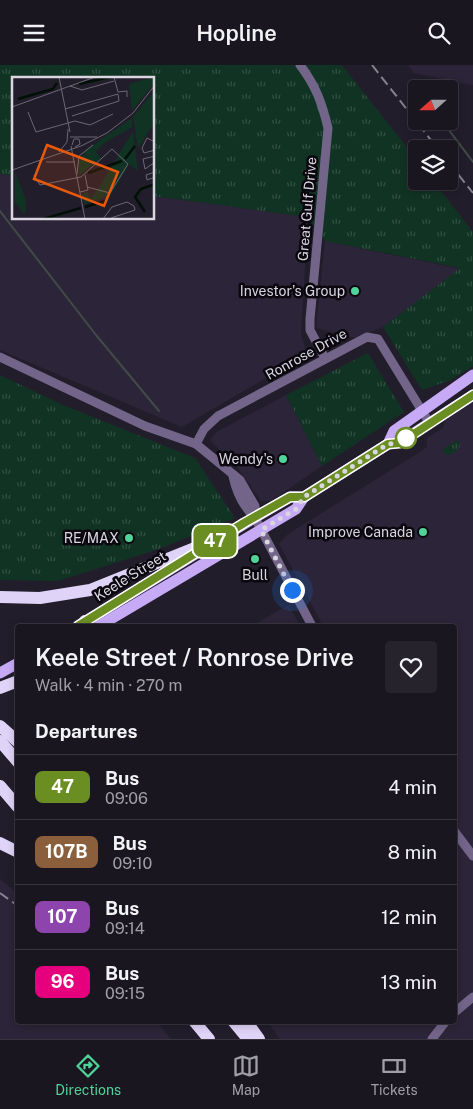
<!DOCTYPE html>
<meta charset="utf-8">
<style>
:root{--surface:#1a1620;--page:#27232d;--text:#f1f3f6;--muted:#9f9fa5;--line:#38353e;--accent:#50d398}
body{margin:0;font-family:"Public Sans",sans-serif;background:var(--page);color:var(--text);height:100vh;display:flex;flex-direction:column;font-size:19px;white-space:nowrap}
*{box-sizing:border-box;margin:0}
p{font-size:16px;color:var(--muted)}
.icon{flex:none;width:28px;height:28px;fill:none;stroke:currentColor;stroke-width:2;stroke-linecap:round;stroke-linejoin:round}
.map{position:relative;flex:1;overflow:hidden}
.drawer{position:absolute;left:15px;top:559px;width:442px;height:400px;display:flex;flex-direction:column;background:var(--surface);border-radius:5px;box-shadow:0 2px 8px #0003,0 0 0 1px var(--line)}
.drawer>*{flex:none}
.badge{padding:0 10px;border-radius:8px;font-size:18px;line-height:32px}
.needle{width:32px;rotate:249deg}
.fabs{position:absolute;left:408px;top:15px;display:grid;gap:10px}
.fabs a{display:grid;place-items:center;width:50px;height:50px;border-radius:5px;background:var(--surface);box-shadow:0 2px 8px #0003,0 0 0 1px var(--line);font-size:25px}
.you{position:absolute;width:25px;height:25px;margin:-12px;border:4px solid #fff;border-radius:50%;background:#1a73e8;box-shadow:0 0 0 8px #1a73e833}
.map>.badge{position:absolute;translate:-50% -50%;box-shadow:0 0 0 2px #fff}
h2{padding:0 20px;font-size:19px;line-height:45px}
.round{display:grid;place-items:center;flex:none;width:52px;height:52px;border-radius:5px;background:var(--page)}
.head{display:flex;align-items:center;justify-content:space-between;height:85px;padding:0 20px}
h1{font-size:24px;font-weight:600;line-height:38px}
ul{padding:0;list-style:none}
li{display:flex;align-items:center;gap:15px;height:65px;padding:0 20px;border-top:1px solid var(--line)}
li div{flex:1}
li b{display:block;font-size:19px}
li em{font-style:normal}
li .badge{min-width:55px;font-weight:700;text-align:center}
header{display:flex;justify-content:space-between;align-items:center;height:65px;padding:0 20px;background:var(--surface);font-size:22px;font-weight:600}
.tab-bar{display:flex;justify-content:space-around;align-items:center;height:70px;border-top:1px solid var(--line);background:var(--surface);font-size:14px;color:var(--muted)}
.tab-bar a{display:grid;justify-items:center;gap:2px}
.tab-bar .current{color:var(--accent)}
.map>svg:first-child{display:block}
.built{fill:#2c2438}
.grass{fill:url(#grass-tufts)}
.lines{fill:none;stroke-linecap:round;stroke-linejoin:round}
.stream{stroke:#414b47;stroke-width:2}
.minor{stroke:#726589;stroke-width:9}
.major{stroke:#c7aaf6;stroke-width:11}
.highway{stroke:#dfd3f7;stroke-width:12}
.rail{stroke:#86828e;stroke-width:2;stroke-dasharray:10 5;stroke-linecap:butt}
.line-casing{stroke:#fff;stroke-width:11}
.line{stroke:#6b8e23;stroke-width:8}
.walk{stroke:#d9d6e0;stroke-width:5;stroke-dasharray:0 9}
.poi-dot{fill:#50d398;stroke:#0a080e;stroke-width:2}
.stop-dot{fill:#fff;stroke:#6b8e23;stroke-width:2.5}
.labels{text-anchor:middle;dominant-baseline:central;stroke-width:5;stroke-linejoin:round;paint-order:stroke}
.street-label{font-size:14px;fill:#d9d6e0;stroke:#0a080e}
.poi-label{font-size:14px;fill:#d9d6e0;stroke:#0a080e;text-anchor:end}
.inset-river{fill:none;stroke:#001006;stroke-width:2.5}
.inset-road{fill:none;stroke:#6b6773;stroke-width:1}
.view{fill:#e8590c;fill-opacity:0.15;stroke:#e8590c;stroke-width:2.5}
.inset-edge{fill:none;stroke:#d9d6e0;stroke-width:2.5}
</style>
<header><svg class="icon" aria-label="menu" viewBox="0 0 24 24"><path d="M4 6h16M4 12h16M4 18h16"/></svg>Hopline<svg class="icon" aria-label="search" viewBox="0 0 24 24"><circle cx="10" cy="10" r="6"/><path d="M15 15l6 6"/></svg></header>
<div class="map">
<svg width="473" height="974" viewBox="0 0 473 974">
<defs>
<pattern id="grass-tufts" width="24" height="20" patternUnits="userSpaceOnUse" patternTransform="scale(1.25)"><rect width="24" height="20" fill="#113323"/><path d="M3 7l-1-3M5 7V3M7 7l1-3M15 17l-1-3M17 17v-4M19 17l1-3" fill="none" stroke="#335043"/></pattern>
</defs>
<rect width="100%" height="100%" fill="#221d2b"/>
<!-- built -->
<g class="built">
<path d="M 408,0 L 473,0 L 473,20 L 414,8 Z"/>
<path d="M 0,109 L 14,111 L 14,154 L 154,154 L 154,131 L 308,152 L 301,269 L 307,289 L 182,362 L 0,285 Z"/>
<path d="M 325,176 L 461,204 L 383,262 L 354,273 L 316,263 Z"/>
<path d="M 286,330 L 322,401 L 271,436 L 261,436 L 237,402 L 210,375 L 218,366 Z"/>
<path d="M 473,336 L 473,974 L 280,974 L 267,956 L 455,956 L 455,561 L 323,561 L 279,479 L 288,469 L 420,387 L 427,382 L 427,373 L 443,363 L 445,355 Z"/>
<path d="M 288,540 L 301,561 L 252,561 Z"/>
<path d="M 0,814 L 17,828 L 18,956 L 156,956 L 171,974 L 0,974 Z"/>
</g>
<!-- grass -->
<g class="grass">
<path d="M 0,0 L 342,0 L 416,94 L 416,116 L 433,116 L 473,167 L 473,301 L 451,315 L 422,325 L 383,262 L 460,203 L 325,176 L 308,152 L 154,131 L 154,14 L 14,14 L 14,111 L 0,109 Z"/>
<path d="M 368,288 L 404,347 L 322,401 L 286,330 Z"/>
<path d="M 0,310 L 63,340 L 195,393 L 235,453 L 159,484 L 58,516 L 0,515 Z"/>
<path d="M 456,376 L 459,376 L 460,381 L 457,385 L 450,390 L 443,388 L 443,384 Z"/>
</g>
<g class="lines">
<!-- stream -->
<g class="stream">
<path d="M 413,19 L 417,24"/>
<path d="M 442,56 L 473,97"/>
<path d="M 0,146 L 96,270 L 159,346"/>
</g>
<!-- minor -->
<g class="minor">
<path d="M 300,0 C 316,21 322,38 328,63 L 310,254 L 310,265 L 325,293"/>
<path d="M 0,292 L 145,361 L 196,379 L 240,415 L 255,441 L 255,453"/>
<path d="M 196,379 L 204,364 L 218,351 L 367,272 L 378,274 L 430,359"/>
<path d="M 233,411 C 236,426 244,442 255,453 L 312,561"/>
<path d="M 455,767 L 473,791"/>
<path d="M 455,947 L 473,932"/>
<path d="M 432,974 L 446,956"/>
</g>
<!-- major -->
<g class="major">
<path d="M 388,379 L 394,366 L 473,310"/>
<path d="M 78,561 L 244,459 L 290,432 L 304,432"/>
<path d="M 99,561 L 296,444 L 304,432 L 388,379 L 400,377 L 473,330"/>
<path d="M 0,608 L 18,598"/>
</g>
<!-- highway -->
<g class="highway">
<path d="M 0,532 L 40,533 L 90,525 L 217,474"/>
<path d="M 85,556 L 89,561"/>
<path d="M 0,623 L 18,616"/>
<path d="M 0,661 L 18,677"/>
<path d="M 0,676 L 18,697"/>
<path d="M 0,721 L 18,742"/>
<path d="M 0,778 L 18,787"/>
<path d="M 194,956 L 209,974"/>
<path d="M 233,956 L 248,974"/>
<path d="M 246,956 L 259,974"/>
</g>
<!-- rail -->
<g class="rail">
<path d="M 372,0 L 438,84"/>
<path d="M 449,98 L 473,128"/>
<path d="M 0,828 L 18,841"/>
</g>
</g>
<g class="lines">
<defs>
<path id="line" d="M 78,561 L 244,458 L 290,432 L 304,432 L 388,379 L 400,378 L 473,330"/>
</defs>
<!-- line casing -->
<use href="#line" class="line-casing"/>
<!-- line -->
<use href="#line" class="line"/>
<!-- walk -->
<path class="walk" d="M 292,525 L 261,465 L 296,444 L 304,432 L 388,379 L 400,378 L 410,371 L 406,373"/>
</g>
<!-- markers -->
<g class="poi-dot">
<circle cx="355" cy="226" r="5"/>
<circle cx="283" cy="394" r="5"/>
<circle cx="423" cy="467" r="5"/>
<circle cx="129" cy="473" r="5"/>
<circle cx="255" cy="494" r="5"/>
</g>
<circle class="stop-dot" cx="406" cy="373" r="10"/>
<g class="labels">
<!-- street labels -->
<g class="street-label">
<text transform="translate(307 144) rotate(-85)">Great Gulf Drive</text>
<text transform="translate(306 289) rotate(-29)">Ronrose Drive</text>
<text transform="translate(130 511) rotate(-32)">Keele Street</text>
</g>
<!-- poi labels -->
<g class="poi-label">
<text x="345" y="226">Investor's Group</text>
<text x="273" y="394">Wendy's</text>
<text x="413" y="467">Improve Canada</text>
<text x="119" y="473">RE/MAX</text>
<text x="255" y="510" text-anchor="middle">Bull</text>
</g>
</g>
<!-- overview -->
<g transform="translate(12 12)">
<rect width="142" height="142" fill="#221d2b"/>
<path d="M 142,14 L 142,46 L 126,72 L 121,40 ZM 120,41 L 120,50 L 91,67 L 84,75 L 89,81 L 66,99 L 67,84 L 75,72 ZM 121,54 L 126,94 L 117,87 L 99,118 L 72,127 L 70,116 L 76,115 L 78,122 L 86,112 ZM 3,95 L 14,123 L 13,138 L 3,125 Z" fill="#113323"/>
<path d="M 142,0 L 141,8 L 120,34 L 117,7 Z" fill="#113323"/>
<path class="inset-river" d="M 67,7 L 98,0M 6,22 L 41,12 L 45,6M 113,82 L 123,69M 76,96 L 110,84M 73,130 L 93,124M 133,135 L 123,120 L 129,112 L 143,107M 31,142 L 69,131"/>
<path class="inset-road" d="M 47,0 L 58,55M 102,0 L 106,15 L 115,14 L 115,20M 58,9 L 70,13 L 102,4M 0,30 L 83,0M 53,32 L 106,17 L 107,24 L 60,39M 16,35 L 24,55 L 63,44 L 78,48 L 101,37M 58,60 L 85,60M 143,65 L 135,61 L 130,71 L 132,76 L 143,73M 60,68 L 62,62 L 67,62 L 68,67 L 63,70M 59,69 L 73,142M 47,75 L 55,65 L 56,52M 143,79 L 131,82 L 133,92 L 143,85M 34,85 L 63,85M 0,93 L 69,69 L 95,56 L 121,36 L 143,8M 143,95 L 134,98 L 135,103 L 143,100M 65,97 L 67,79 L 81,68M 22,98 L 28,108 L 69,100 L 100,72 L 116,87 L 98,116 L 75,110M 68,115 L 76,113 L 73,98M 91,142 L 100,130 L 115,125 L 122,129 L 123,133 L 99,141"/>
<path class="view" d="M 35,68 L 106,95 L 92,129 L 22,102 Z"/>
<rect width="142" height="142" class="inset-edge"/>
</g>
</svg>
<div class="fabs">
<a><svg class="needle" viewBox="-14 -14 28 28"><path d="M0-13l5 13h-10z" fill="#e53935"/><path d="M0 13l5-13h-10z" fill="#9f9fa5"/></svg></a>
<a><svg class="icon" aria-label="layers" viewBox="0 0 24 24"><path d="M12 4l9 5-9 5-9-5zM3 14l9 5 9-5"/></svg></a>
</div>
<div class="you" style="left:292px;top:525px"></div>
<b class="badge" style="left:215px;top:476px;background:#6b8e23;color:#fff">47</b>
<section class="drawer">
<div class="head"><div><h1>Keele Street / Ronrose Drive</h1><p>Walk · 4 min · 270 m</p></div><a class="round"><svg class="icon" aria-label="heart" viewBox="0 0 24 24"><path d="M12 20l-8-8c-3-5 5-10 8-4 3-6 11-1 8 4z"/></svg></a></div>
<h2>Departures</h2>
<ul>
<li><span class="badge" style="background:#6b8e23;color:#fff">47</span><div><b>Bus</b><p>09:06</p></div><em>4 min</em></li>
<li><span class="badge" style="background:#8b5e3c;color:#fff">107B</span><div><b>Bus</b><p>09:10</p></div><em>8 min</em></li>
<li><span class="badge" style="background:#8e44ad;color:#fff">107</span><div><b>Bus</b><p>09:14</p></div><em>12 min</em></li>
<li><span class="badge" style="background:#e6007e;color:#fff">96</span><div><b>Bus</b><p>09:15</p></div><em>13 min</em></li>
</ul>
</section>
</div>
<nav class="tab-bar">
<a class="current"><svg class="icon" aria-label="directions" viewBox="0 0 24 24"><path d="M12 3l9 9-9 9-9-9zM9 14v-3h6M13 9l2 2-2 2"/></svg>Directions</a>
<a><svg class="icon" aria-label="map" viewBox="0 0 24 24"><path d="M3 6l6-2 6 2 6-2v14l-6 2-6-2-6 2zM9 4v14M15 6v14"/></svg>Map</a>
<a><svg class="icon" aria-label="tickets" viewBox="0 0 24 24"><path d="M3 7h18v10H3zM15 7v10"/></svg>Tickets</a>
</nav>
